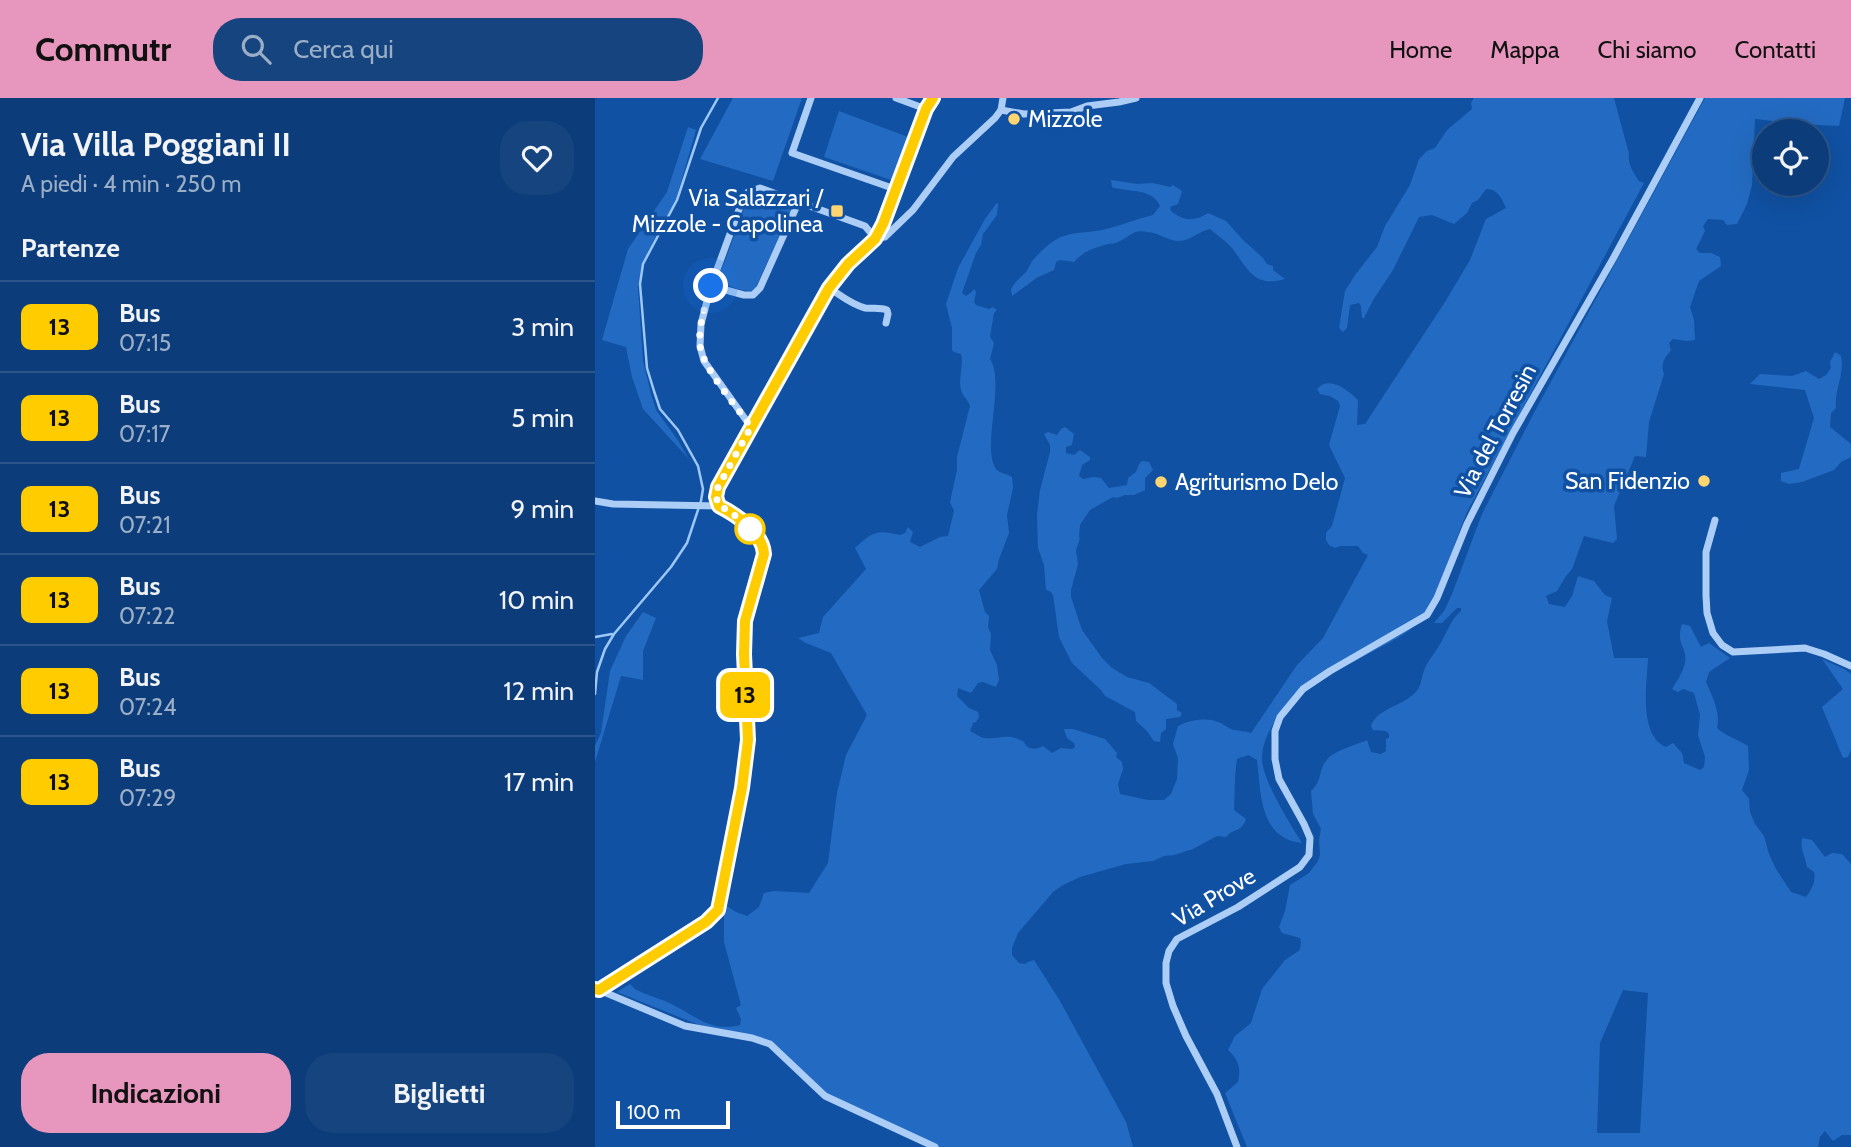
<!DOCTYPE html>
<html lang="it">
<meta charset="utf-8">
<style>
:root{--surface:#0c3d7a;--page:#15447f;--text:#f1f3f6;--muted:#9aaec7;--line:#2c568b;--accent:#e797bd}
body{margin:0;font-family:Cabin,sans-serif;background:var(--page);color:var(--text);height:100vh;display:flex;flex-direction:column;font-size:26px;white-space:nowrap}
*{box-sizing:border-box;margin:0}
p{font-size:23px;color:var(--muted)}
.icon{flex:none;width:38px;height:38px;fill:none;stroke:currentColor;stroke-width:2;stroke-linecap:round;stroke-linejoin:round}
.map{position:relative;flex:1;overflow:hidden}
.details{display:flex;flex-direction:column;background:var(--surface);width:595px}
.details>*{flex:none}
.badge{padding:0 14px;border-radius:10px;font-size:24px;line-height:46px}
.buttons{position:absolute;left:1157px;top:21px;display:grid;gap:14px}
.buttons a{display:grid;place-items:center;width:77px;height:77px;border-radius:50%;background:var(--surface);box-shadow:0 7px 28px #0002,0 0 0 2px var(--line);font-size:35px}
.scale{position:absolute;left:21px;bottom:18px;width:114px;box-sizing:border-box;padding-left:7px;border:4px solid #fff;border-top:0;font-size:19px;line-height:24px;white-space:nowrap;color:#fff;-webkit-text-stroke:5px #1051a3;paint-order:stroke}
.you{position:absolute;width:35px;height:35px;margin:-18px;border:5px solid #fff;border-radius:50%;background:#1a73e8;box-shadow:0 0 0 10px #1a73e833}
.map>.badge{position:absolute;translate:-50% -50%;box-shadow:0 0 0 4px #fff}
h2{padding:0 21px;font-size:26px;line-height:63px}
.round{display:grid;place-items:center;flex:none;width:74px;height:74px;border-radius:28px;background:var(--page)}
.headline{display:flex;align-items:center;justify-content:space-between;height:119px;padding:0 21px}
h1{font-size:33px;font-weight:700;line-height:52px}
.cta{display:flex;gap:14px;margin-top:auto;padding:14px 21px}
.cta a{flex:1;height:80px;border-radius:28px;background:var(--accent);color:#111;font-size:28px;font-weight:700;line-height:80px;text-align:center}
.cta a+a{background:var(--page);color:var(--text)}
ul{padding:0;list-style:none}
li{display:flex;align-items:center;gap:21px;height:91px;padding:0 21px;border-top:2px solid var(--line)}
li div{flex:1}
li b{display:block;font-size:26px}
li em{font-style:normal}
li .badge{min-width:77px;font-weight:700;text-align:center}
header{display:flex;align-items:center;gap:42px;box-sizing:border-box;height:98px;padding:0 35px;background:var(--accent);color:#111}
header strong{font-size:33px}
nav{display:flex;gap:38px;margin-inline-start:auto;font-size:24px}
.search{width:490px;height:63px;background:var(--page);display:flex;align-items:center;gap:18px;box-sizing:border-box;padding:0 24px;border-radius:28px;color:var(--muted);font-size:26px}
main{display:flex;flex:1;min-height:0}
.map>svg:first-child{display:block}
.green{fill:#236bc2;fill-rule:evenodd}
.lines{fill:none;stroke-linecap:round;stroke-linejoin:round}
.stream{stroke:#9dc8f9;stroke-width:2.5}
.street{stroke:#abcdf6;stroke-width:7}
.line-casing{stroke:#fff;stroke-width:16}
.line{stroke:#fc0;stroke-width:10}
.walk{stroke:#fff;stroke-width:7;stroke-dasharray:0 12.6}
.poi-dot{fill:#ffd570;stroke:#1051a3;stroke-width:2.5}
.stop-dot{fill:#fff;stroke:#fc0;stroke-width:3.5}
.labels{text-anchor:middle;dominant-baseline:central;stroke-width:7;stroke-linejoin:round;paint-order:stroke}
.poi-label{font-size:23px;fill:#fff;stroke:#1051a3;text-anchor:start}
.street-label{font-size:23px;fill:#fff;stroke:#1051a3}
</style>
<header>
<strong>Commutr</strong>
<div class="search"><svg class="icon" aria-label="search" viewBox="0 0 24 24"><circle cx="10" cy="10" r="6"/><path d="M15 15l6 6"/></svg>Cerca qui</div>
<nav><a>Home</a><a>Mappa</a><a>Chi siamo</a><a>Contatti</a></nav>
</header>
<main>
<section class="details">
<div class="headline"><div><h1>Via Villa Poggiani II</h1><p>A piedi · 4 min · 250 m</p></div><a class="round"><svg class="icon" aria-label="heart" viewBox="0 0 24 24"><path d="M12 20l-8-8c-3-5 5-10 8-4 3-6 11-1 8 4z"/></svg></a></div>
<h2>Partenze</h2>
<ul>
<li><span class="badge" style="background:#fc0;color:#111">13</span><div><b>Bus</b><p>07:15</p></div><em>3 min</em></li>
<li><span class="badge" style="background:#fc0;color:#111">13</span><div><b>Bus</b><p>07:17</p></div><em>5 min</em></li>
<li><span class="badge" style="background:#fc0;color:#111">13</span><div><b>Bus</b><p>07:21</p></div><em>9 min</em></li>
<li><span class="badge" style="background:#fc0;color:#111">13</span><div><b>Bus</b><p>07:22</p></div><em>10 min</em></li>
<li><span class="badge" style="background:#fc0;color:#111">13</span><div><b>Bus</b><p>07:24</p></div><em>12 min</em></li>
<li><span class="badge" style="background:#fc0;color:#111">13</span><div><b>Bus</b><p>07:29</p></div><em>17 min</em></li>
</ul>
<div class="cta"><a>Indicazioni</a><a>Biglietti</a></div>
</section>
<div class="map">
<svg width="1256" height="1049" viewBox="0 0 1256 1049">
<rect width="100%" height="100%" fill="#1051a3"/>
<!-- green -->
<g class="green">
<path d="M 138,0 L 207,0 L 178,83 L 105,61 Z"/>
<path d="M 879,0 L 1019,0 L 1034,56 C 1032,65 1039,76 1044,83 L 1049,85 L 872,414 C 867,427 861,441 857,454 C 848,477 844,503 827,521 C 812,537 791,546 773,556 C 735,577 670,608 667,659 C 666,680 695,726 707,745 C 664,741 666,694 662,662 L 653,657 C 649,659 646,659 642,661 C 639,678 640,695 639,712 L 651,721 C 646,735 638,730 631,739 L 622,738 L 598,751 L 579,757 L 569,758 L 558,763 L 531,766 L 485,779 L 468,787 L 458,794 L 423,835 L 417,850 L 417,857 L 424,865 L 430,866 L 433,864 L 439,862 L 465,903 L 531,1024 L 538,1049 L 343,1049 L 225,996 L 214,988 L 172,943 L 104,927 L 22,894 L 35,886 L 40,891 C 53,898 69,901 82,909 C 105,921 117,934 145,927 L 146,921 L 141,910 L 146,907 L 129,844 L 129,817 L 127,816 L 130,807 L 141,814 L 152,818 L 164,809 L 169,795 L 179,793 L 214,795 L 233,765 L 242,695 L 251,657 L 272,617 L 236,555 L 211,545 L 203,540 L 224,535 L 228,519 L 271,471 L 260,450 C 277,434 282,431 305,437 L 310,435 L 313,429 L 318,434 L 315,444 L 325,449 L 345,439 L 353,438 L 359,413 L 355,404 L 362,372 L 362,359 L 375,308 C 373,301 368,299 366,292 C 363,280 369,267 366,256 L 359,254 L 357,252 L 357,230 L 351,206 L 363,170 L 390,121 L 401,106 L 403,105 L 402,117 L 388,136 L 386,147 L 381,155 L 367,195 L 371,198 L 380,191 L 381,195 L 379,204 L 381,207 L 394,211 L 398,209 L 402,212 L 399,215 L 395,239 L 399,245 L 395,261 C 411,285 385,353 402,372 C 405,375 412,376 417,379 L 418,390 L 412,417 L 414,435 L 404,461 L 402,471 L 384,492 L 390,514 L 394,518 L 393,529 L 396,536 L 395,552 L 402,567 L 404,582 L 401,589 L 388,584 L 383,585 L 376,595 L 363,590 L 362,598 L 374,610 L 383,614 L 384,619 L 381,624 L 378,625 L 375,633 C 380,635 385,640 390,640 C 405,642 412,634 429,644 C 432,652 441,652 448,648 L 457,655 L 466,650 L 477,651 L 480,649 L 479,645 L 472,640 L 469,631 L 478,631 L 510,641 L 522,655 L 521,659 L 527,664 L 528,671 L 523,686 L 525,696 L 553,702 L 569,702 L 576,696 L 582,681 L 583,660 L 578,646 L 583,628 C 594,622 612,619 623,624 C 629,626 632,630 639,632 C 644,633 650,633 656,635 L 702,567 L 728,540 L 773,457 L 768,455 L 763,448 L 745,448 L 740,450 L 734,447 L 731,442 L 731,435 L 737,428 L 750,380 L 734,347 L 745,308 L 743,303 L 735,298 L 725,296 L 722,291 C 735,277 752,292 763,302 L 762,327 L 770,326 L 850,204 L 875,162 L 891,121 L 911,110 C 907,101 902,90 891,91 L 883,102 L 877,105 L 872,115 L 859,126 L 837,117 L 824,119 L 798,172 L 778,202 L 769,220 L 767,220 L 766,208 L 764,205 L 755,207 L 752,230 L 748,234 L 744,230 L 750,193 L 760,177 L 782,149 L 790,128 L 815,87 L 824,61 L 832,53 L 840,50 L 852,32 L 877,11 L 876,5 Z"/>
<path d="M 1110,0 L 1250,0 L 1244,28 L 1204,26 L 1160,21 L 1157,87 L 1152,106 L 1142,126 L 1132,127 L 1128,122 L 1113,121 L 1108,128 L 1110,133 L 1101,151 L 1105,155 L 1116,155 L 1125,159 L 1126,168 L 1104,183 L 1095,209 L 1099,222 L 1100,242 L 1092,243 L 1078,241 L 1074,245 L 1076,252 C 1070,260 1065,265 1069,276 L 1054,324 L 1051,359 L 1040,358 L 1019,408 L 1022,441 L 1018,445 L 989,438 L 977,471 L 971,478 L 962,493 L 951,498 L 954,506 L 970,509 L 977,498 L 983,478 L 999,483 L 1010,497 L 1017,500 L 1012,523 L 1019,560 L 1053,560 C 1052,585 1043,637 1071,649 L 1078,645 L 1087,655 L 1089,665 L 1105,672 L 1109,669 L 1110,659 L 1103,637 L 1105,617 L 1099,595 L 1088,591 L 1083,594 L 1077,591 C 1082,583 1088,574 1090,565 C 1093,549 1080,547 1087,526 L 1095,528 L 1106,549 L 1114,545 L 1135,560 L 1114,574 L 1111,584 C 1117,598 1126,615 1122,630 C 1129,637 1144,642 1153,648 L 1154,672 L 1147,692 L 1154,701 L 1155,714 L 1160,726 L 1169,738 L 1174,756 L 1181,771 L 1196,794 L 1211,799 C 1217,791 1221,784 1219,774 L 1212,769 C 1210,758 1205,751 1207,740 L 1217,742 L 1230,759 L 1237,755 L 1247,756 L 1256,766 L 1256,1037 L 1247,1037 L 1238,1043 L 1230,1033 L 1225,1039 L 1223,1049 L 652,1049 L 630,995 L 643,984 C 646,970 644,962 633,952 L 640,938 L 656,925 L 667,891 L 690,862 L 705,852 L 706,844 L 705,840 L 687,835 L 684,829 L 690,813 L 695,787 L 714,775 L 723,763 L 725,757 L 724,742 L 726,731 L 718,716 L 716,693 C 728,682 723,673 731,663 C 737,653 761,647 772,642 L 776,654 L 786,656 L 791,653 L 791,641 L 794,640 L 794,636 L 791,633 L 778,632 L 776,628 C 782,609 812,608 823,591 C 827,585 827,576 830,570 C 834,561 841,554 845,546 C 852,535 856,521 866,513 L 866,510 L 862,510 L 847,525 L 839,525 L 849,513 L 857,496 L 887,416 L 940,313 ZM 1028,892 L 1053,895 L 1045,1035 L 1002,1035 L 1005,945 Z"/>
<path d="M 244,13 L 313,39 L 299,83 L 229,59 Z"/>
<path d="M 93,29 L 101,32 L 81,101 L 71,123 L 60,139 L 47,166 L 43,189 L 48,263 L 56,296 L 61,312 L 82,341 L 94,361 L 48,311 L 37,279 L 31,249 L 7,242 L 33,151 L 72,94 Z"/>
<path d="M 516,82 L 542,86 L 558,85 L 575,89 L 578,87 L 587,93 L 583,106 L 575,109 L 576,113 C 588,123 599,124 613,115 L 631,123 L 647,141 L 668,160 L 672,166 L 678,168 L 678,172 L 690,181 C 661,189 655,175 640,154 C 634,145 623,138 615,131 C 604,133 595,143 584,143 C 574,143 564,135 553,134 C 537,131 535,139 523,144 C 520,146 516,145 513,146 C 501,149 487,154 479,164 L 465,162 L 461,164 L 459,172 L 443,179 L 417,198 L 416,191 C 420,184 425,180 430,175 C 434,171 435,165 439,161 C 446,153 458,141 469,138 C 483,133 497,135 511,131 C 527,127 542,121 558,117 L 565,108 C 557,89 533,95 517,89 Z"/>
<path d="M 164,93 C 176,98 190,100 196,112 L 161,189 L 157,193 C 146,193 135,189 126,183 L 125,176 L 153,100 L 157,95 Z"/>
<path d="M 1240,254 L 1246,258 C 1250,276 1239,292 1241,310 L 1236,315 L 1235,329 L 1256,346 L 1256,359 L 1246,364 L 1239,372 L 1207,384 L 1194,386 L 1186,383 L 1186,375 L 1204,371 L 1219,320 L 1210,292 L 1155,286 L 1165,276 L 1197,278 L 1211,273 L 1224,281 L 1231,277 L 1236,270 L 1235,264 Z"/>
<path d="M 470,329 L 479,336 L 477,347 L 471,349 L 471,355 L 479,357 L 485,352 L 495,359 L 495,362 L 487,367 L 484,378 L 488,381 L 499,379 L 506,380 L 514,390 L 532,387 L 533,380 L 541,374 L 544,366 L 547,363 L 554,364 L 558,372 L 550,380 L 550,392 L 539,397 L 530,397 L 522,400 L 518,399 L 495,412 L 485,427 L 484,439 L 485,440 L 481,452 L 483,466 L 476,492 L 476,499 L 487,532 L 507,560 L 517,570 L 532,579 L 554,585 L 582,606 L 582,612 L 587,615 L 585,619 L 571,621 L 571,631 L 566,635 L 565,644 L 559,643 L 551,632 L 541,623 L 540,614 L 510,598 L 506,592 L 477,565 L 464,539 L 458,497 L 455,493 L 451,492 L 449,467 L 443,450 L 442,417 L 445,392 L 455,354 L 455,347 L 449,336 L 453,334 L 462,337 L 466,331 Z"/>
<path d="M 48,514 L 61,520 L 48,553 L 48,582 L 26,578 L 0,664 L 0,648 L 6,635 L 15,573 L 31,538 Z"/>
<path d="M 1227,561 L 1249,571 L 1256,576 L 1256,652 L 1253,659 L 1248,660 L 1227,609 L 1248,591 Z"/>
</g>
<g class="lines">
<!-- stream -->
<g class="stream">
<path d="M 0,539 L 17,536"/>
<path d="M 0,596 L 2,574 L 10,551 L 19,536 L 76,469 L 92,445 L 106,403 L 108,391 L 103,368 L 83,332 L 65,311 L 59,293 L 52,270 L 45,186 L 48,166 L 82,102 L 106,30 L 123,0"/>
</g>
<!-- street -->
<g class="street">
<path d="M 216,0 L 197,55 L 300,91"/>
<path d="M 301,0 L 331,11"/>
<path d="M 406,12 L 429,16 L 476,14 L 492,8 L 524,4 L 541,0"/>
<path d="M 280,140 L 290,139 L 318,112 L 358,59 L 400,20 L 406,12 L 408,0"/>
<path d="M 116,188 L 149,197 L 158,197 L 165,190 L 204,103"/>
<path d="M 234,190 C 245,197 257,207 270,210 C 278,211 284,209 292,212 L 293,216 L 291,225"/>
<path d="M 156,329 L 109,263 L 105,248 L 106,226 L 116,188 L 146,106 L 153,94 L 165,90 L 270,128 L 280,140"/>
<path d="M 0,403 L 18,406 L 124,408"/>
<path d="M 124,408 L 121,399 L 123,389 L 234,190 L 253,166 L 280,140 L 287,126 L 331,11 L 338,0"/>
<path d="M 1120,422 L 1111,454 L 1111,497 L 1112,515 L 1118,535 L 1127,547 L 1138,554 L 1210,550 L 1229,556 L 1256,568"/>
<path d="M 0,891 L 4,892 L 111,824 L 123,812 L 147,690 L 153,642 L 149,556 L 150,523 L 169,456 C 168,435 142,417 124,408"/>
<path d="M 4,892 L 90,928 L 157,940 L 175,946 L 230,998 L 340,1049"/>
<path d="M 642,1049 L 622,996 L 591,938 L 578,908 L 571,885 L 571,865 L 574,853 L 582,841 L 643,809 L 705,769 L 714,757 L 715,740 L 709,726 L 684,681 L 680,661 L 680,633 L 685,619 L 708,591 L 735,573 L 832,517 L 842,500 L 872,426 L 918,335 L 1019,159 L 1105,0"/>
</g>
</g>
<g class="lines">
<defs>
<path id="line" d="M 0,891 L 4,892 L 111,824 L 123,812 L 147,690 L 153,642 L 149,556 L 150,523 L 169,456 C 168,435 142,417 124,408 L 121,399 L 123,389 L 234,190 L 253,166 L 280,141 L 288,126 L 331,11 L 338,0"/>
</defs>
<!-- line casing -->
<use href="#line" class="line-casing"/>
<!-- line -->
<use href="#line" class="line"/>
<!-- walk -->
<path class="walk" d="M 116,188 C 111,207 103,227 105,247 C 106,268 143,310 156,329 L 123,389 L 121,399 L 124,408 L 135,413 L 155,431"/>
</g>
<!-- markers -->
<g class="poi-dot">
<circle cx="419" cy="21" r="7"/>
<rect x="235" y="106" width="14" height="14" rx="3.5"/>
<circle cx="1109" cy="383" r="7"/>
<circle cx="566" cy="384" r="7"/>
</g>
<circle class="stop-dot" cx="155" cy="431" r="14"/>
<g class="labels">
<!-- poi labels -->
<g class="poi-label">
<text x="433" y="21">Mizzole</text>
<text x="228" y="100" text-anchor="end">Via Salazzari /<tspan x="228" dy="26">Mizzole - Capolinea</tspan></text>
<text x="1095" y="383" text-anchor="end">San Fidenzio</text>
<text x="580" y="384">Agriturismo Delo</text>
</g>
<!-- street labels -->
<g class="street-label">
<text transform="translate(900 333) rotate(-62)">Via del Torresin</text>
<text transform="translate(619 799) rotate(-31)">Via Prove</text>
</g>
</g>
</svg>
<div class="buttons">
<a><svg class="icon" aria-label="locate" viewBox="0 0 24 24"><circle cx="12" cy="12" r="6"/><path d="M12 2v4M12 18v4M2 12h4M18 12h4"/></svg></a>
</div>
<div class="scale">100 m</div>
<div class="you" style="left:116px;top:188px"></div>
<b class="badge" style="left:150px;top:597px;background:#fc0;color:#111">13</b>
</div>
</main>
